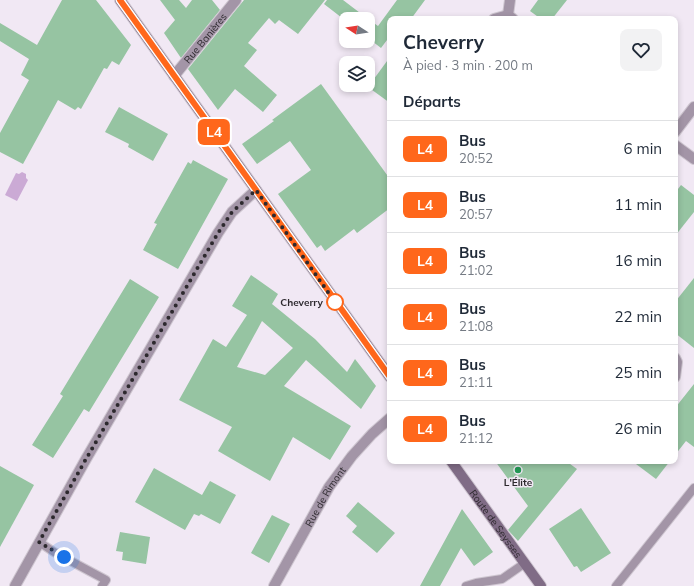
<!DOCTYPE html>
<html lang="fr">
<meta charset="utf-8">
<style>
:root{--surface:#fff;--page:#f2f2f3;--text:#1f2937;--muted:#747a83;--line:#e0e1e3}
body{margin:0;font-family:Mulish,sans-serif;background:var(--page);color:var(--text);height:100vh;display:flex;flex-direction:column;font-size:15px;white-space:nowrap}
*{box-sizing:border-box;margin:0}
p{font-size:13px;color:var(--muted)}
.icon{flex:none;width:22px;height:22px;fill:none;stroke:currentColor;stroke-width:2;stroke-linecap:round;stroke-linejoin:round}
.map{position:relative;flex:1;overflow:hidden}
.details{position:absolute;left:387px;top:16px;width:291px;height:448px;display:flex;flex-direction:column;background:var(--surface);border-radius:8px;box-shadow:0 2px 6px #0003}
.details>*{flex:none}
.badge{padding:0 8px;border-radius:6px;font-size:14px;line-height:26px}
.needle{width:26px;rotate:282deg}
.controls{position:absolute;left:339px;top:12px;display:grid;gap:8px}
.controls a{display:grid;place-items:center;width:36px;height:36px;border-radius:8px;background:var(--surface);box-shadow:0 2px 6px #0003;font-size:20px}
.you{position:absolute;width:20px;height:20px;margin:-10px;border:3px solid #fff;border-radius:50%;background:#1a73e8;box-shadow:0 0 0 6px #1a73e833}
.map>.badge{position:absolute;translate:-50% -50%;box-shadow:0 0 0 2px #fff}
h2{padding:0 16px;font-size:15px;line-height:36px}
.round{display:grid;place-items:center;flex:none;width:42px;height:42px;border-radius:8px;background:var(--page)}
.overview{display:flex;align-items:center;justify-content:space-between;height:68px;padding:0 16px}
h1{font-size:19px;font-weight:700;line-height:30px}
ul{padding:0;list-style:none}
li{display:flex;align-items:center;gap:12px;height:56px;padding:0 16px;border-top:1px solid var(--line)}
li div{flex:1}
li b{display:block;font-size:15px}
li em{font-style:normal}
li .badge{min-width:44px;font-weight:700;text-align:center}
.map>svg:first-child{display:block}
.water{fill:#cbaad5}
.building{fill:#96c4a2;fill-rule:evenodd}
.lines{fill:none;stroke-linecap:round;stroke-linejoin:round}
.service-casing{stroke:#cec6d0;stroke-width:10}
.minor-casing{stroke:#cec6d0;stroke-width:12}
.tertiary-casing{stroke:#cec6d0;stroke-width:12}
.secondary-casing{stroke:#cec6d0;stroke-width:12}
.service{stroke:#a395a7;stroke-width:8}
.minor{stroke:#a395a7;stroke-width:10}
.tertiary{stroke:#a395a7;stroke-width:10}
.secondary{stroke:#806c86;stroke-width:10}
.line-casing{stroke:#fff;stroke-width:9}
.line{stroke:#ff671b;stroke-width:6}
.walk{stroke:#2d292e;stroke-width:4;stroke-dasharray:0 7.2}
.stop-dot{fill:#fff;stroke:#ff671b;stroke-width:2}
.poi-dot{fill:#229854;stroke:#f1e8f4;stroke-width:1.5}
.labels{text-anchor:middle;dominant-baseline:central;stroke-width:3;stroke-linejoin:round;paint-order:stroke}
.street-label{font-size:10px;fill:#2d292e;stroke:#f1e8f4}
.stop-label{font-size:10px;font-weight:bold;fill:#2d292e;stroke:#f1e8f4;text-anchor:end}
.poi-label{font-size:10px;font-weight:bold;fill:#2d292e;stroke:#f1e8f4}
</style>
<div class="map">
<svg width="694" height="586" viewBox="0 0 694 586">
<rect width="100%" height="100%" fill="#f1e8f4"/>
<!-- water -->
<path class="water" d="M 22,172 L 26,174 L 26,178 L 28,180 L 17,201 L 5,195 L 16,173 L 19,174 Z"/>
<!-- building -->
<g class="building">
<path d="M 62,0 L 96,0 L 131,45 L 119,65 L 112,61 L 107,69 L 104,68 L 81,109 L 78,107 L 75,110 L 58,100 L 23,164 L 0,152 L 0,133 L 29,80 L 21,75 L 29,59 L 0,41 L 0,23 L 37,45 Z"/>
<path d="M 160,0 L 179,0 L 186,8 L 192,0 L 212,0 L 220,10 L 181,58 L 164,33 L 175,20 Z"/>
<path d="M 244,0 L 325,0 L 298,34 L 279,20 L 275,24 L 269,18 L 248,43 L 257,50 L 244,66 L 277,95 L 263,112 L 235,89 L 218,110 L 188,69 Z"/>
<path d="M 327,0 L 343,0 L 368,19 L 346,19 L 346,21 L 324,4 Z"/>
<path d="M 397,0 L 425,0 L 411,19 L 390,19 L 390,36 L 381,48 L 368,38 L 368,19 L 378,26 Z"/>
<path d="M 538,0 L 567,0 L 552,19 L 541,19 L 530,11 Z"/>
<path d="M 390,57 L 390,103 L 368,87 Z"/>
<path d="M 321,84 L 390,179 L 390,208 L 357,233 L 354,229 L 325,251 L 321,245 L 317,248 L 278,194 L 311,170 L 290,141 L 257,164 L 242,144 L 274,121 L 272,120 Z"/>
<path d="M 119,107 L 168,134 L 153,161 L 128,147 L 129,144 L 105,132 Z"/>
<path d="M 193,160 L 228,179 L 178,269 L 143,250 L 157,224 L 154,223 L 188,162 L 191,164 Z"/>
<path d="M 681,185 L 694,195 L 694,212 L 675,236 L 675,193 Z"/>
<path d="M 251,275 L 278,294 L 272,304 L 315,339 L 347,372 L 355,359 L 376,386 L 361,409 L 306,360 L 284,386 L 351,426 L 330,460 L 293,437 L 270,481 L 218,451 L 232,427 L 179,400 L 213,339 L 226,347 L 247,315 L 232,306 ZM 262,321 L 293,348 L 265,375 L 237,367 Z"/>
<path d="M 694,278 L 694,348 L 675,333 L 675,302 Z"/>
<path d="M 130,279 L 159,297 L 89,412 L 84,409 L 53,458 L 32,445 L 63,396 L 60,394 Z"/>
<path d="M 694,384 L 694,447 L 686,441 L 675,455 L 675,408 Z"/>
<path d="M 495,461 L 566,461 L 577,469 L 518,541 L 508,530 L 528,506 Z"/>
<path d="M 632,461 L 670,461 L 656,479 Z"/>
<path d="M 0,466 L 34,485 L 0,547 Z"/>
<path d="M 154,468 L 202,495 L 210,481 L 236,495 L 220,524 L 201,514 L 199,516 L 194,514 L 185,530 L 135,502 Z"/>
<path d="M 358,502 L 395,533 L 377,553 L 352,532 L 357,526 L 346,516 Z"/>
<path d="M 581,508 L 611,553 L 581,572 L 577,566 L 574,567 L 549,529 Z"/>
<path d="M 462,509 L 493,552 L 474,566 L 461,548 L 440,586 L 420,586 Z"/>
<path d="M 272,515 L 290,524 L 269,563 L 251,553 Z"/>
<path d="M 120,532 L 150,537 L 146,564 L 122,560 L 123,552 L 116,551 Z"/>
</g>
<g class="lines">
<defs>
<g id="service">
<path d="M 39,542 L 54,552 L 106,580 L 102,586"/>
<path d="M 466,586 L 476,583 L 502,579 L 525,563"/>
<path d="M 616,586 L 694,488"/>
</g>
<g id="minor">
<path d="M 510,0 L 508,15 L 513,19"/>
<path d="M 494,19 L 508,15"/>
<path id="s1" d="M 174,76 L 236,0"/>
<path d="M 675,132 L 694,107"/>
<path d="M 675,145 L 694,159"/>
<path d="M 675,358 L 677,362 L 675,377"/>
<path id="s2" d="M 274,586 L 329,487 L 352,456 L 372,434 L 390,418"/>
</g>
<path id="tertiary" d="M 15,586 L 86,459 L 218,233 L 232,212 L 256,190"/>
<g id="secondary">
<path d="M 120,0 L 390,377"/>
<path id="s3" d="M 451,461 L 541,586"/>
</g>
</defs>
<!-- service casing -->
<use href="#service" class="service-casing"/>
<!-- minor casing -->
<use href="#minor" class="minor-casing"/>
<!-- tertiary casing -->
<use href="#tertiary" class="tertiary-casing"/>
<!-- secondary casing -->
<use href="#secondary" class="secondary-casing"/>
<!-- service -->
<use href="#service" class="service"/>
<!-- minor -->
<use href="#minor" class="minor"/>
<!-- tertiary -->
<use href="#tertiary" class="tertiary"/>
<!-- secondary -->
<use href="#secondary" class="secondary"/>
</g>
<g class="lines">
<defs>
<path id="line" d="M 120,0 L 390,377"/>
</defs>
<!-- line casing -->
<use href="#line" class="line-casing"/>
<!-- line -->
<use href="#line" class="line"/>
<!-- walk -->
<path class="walk" d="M 64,557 L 39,542 L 86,459 L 218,233 L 232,212 L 256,190 L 335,302"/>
</g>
<!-- markers -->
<circle class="stop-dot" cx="335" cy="302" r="8"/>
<circle class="poi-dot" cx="518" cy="470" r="4"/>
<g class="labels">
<!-- street labels -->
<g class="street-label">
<text stroke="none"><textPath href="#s1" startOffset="49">Rue Banières</textPath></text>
<text stroke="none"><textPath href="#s2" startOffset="103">Rue de Rimont</textPath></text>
<text stroke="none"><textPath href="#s3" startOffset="77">Route de Seysses</textPath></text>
</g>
<!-- stop labels -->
<g class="stop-label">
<text x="323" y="302">Cheverry</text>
</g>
<!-- poi labels -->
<g class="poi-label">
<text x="518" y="482">L'Élite</text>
</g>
</g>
</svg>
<div class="controls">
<a><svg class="needle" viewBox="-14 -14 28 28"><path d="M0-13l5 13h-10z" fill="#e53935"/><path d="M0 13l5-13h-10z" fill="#747a83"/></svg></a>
<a><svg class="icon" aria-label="layers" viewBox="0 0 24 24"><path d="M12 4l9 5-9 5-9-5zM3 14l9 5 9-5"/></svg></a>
</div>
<div class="you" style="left:64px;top:557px"></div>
<b class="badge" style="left:214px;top:132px;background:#ff671b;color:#fff">L4</b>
<section class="details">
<div class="overview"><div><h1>Cheverry</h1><p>À pied · 3 min · 200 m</p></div><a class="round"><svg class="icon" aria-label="heart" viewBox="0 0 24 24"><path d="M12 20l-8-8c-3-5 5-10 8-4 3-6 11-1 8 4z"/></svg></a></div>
<h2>Départs</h2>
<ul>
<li><span class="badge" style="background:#ff671b;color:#fff">L4</span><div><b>Bus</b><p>20:52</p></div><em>6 min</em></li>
<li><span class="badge" style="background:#ff671b;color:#fff">L4</span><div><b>Bus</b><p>20:57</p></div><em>11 min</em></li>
<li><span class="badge" style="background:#ff671b;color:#fff">L4</span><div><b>Bus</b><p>21:02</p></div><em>16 min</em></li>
<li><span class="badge" style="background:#ff671b;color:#fff">L4</span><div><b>Bus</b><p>21:08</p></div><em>22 min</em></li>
<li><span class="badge" style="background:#ff671b;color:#fff">L4</span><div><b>Bus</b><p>21:11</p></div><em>25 min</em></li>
<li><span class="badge" style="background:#ff671b;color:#fff">L4</span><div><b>Bus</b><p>21:12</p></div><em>26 min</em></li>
</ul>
</section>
</div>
